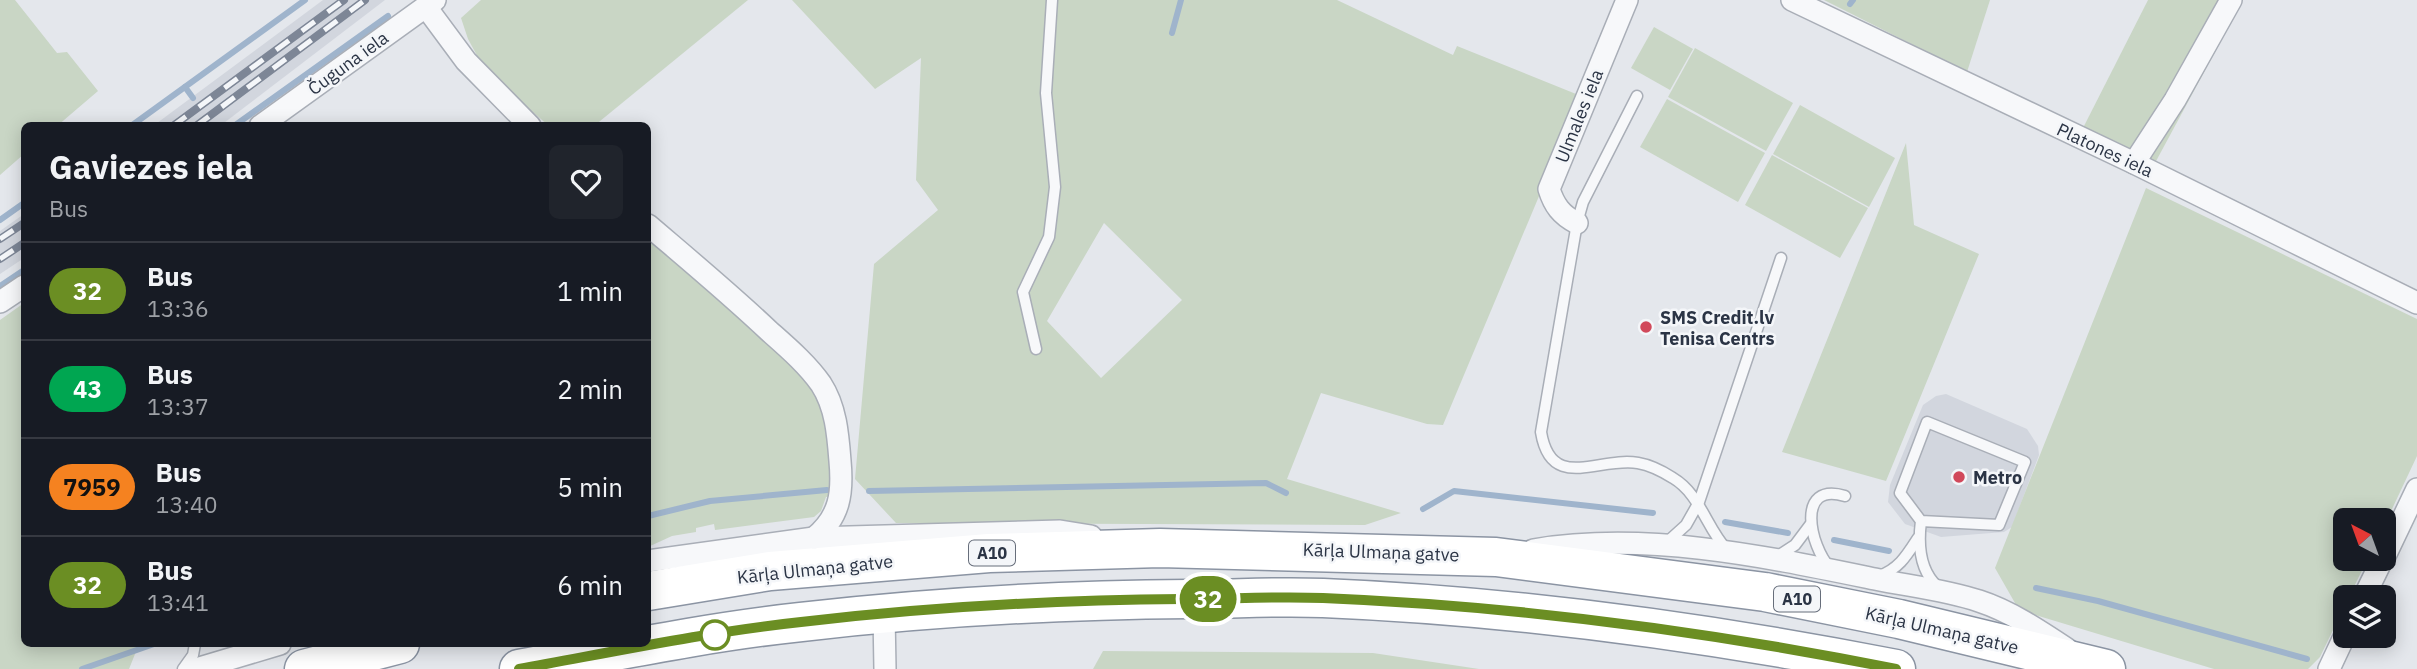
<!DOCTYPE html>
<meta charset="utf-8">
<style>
:root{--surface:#171b24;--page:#20242c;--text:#f1f3f6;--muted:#9ea1a6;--line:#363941}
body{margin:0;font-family:"IBM Plex Sans",sans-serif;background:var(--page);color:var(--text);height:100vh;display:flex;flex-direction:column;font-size:26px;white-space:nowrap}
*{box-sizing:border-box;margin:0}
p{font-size:23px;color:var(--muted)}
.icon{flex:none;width:38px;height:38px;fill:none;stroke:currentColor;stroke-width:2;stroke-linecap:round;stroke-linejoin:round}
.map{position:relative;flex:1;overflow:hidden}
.drawer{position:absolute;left:21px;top:122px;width:630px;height:525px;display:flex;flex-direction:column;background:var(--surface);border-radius:10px;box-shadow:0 4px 18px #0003}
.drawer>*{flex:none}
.badge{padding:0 14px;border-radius:23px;font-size:24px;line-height:46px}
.needle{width:46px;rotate:319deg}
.controls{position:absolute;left:2333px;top:508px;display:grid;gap:14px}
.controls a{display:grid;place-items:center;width:63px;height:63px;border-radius:10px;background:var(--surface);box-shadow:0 4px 18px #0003;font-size:35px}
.map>.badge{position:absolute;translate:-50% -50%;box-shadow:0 0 0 4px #fff}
.round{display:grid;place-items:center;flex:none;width:74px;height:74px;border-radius:10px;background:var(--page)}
.summary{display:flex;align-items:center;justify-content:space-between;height:119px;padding:0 28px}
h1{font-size:33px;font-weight:700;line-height:52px}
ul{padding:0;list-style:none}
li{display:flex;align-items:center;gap:21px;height:98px;padding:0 28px;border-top:2px solid var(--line)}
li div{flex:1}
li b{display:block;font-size:26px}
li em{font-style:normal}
li .badge{min-width:77px;font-weight:700;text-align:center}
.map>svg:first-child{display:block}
.built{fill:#d2d6de}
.green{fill:#c9d6c5;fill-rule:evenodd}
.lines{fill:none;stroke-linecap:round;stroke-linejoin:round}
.stream{stroke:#9fb4cc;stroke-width:6}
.lane-casing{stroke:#a9aeb7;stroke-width:13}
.street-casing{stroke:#a9aeb7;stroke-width:24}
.highway-casing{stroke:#8b94a3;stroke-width:41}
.lane{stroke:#f7f8fa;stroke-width:10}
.street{stroke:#f7f8fa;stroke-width:21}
.highway{stroke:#fff;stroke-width:38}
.rail-casing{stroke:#7d8696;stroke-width:8}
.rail{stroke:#f4f6f9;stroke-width:5;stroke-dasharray:16;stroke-linecap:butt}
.line-casing{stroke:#fff;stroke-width:16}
.line{stroke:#6b8e23;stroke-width:10}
.poi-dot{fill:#d1495b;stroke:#f4f6f9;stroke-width:2.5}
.stop-dot{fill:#fff;stroke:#6b8e23;stroke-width:3.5}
.labels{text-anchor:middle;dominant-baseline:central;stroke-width:5;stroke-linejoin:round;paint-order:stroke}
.shield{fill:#f4f6f9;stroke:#676e7b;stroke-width:2}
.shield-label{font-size:16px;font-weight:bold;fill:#2b3445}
.street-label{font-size:18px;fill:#2b3445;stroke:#f4f6f9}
.poi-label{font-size:18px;font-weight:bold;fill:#2b3445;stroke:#f4f6f9;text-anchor:start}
</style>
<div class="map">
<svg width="2417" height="669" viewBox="0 0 2417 669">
<rect width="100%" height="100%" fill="#e4e7ec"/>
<!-- built -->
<g class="built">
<path d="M 323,0 L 385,0 L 220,126 L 153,126 Z"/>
<path d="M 24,214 L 24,258 L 0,274 L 0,231 Z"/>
<path d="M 1946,394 L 2027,429 L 2038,446 L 2039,455 L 2012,527 L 2004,532 L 1941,537 L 1905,524 L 1888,502 L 1890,485 L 1923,405 L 1936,396 Z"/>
</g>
<!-- green -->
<g class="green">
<path d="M 0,0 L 15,0 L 57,53 L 67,52 L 98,91 L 57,126 L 24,126 L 24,154 L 0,175 Z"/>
<path d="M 481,0 L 748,0 L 594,126 L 549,126 L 486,72 L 468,39 L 461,18 Z"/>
<path d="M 792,0 L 1337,0 L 1453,55 L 1457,46 L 1581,96 L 1443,425 L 1427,424 L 1321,393 L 1287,479 L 1401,513 L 1365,525 L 896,523 L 855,479 L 874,264 L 938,210 L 916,180 L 921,58 L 875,89 ZM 1104,223 L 1182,300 L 1101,378 L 1047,321 Z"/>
<path d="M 1824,0 L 1990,0 L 1967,72 Z"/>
<path d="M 2148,0 L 2243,0 L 2155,163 L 2083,128 Z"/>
<path d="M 1654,27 L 1693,49 L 1670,90 L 1631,68 Z"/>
<path d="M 1695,48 L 1793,103 L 1766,151 L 1668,97 Z"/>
<path d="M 1667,99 L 1765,153 L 1738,202 L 1640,147 Z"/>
<path d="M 1800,105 L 1895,158 L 1869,207 L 1773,154 Z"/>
<path d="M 1906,143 L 1914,225 L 1979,254 L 1886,481 L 1782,452 Z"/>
<path d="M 1772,155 L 1868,208 L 1840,258 L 1745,205 Z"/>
<path d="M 2146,188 L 2417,319 L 2417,456 L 2384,526 L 2384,520 L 2345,520 L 2345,558 L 2368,558 L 2349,597 L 2345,597 L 2345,605 L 2320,657 L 2308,669 L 2214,669 L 2019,610 L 1995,568 Z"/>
<path d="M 648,240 L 800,366 L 821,403 L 832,471 L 832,496 L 826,497 L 821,511 L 814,517 L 715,530 L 714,524 L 696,528 L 696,532 L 672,536 L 648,547 Z"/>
<path d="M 24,303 L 24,644 L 139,644 L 129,669 L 0,669 L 0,320 Z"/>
<path d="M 1103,651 L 1373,653 L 1479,669 L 1093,669 Z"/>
</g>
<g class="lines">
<!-- stream -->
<g class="stream">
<path d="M 1850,4 L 1853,0"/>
<path d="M 1172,33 L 1181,0"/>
<path d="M 185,87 L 193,98"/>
<path d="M 131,126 L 305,0"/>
<path d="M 234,126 L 388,16"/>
<path d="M 0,220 L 24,203"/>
<path d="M 0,286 L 24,270"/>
<path d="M 869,491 L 1266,483 L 1286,493"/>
<path d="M 1423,509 L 1454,491 L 1653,513"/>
<path d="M 648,516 L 710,501 L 827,490"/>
<path d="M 1725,522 L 1788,533"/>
<path d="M 1834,540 L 1889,551"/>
<path d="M 2036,588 L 2098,601 L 2307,659"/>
<path d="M 82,669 L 154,644"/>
</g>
<defs>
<g id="lane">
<path d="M 1637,96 L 1583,202 L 1577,223 L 1541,432 C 1551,493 1599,456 1638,463 C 1650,465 1662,471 1673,478 C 1700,494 1706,527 1727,550"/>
<path d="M 1036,349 L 1023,292 L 1049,237 L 1055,187 L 1046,93 L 1052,0"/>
<path d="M 1921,521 L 1999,525 L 2025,462 L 1927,422 L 1900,493 L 1921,521 C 1918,544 1920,571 1938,587"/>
<path d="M 1665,544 L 1686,525 L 1699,502 L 1781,258"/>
<path d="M 1778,556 L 1795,545 L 1810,525"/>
<path d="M 1830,568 C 1810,546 1795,481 1845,496"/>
<path d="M 1879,576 C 1899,569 1907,555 1918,538"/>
<path d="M 183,669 L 193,655 L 195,644"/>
</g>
<g id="street">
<path d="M 1792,0 L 2134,163 L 2417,303"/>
<path d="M 426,7 L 466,61 L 530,126"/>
<path d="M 260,126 L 435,0"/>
<path d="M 2134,163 L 2175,100 L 2231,0"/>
<path d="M 1577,223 C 1561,215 1554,205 1549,189 L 1627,0"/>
<path d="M 648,225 C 689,260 730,294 769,331 C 787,347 807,364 821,384 C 836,407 838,435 840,461 C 843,493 840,517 814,538"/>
<path d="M 0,302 L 24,286"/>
<path d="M 1533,550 C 1646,531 1763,556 1875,579 C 1909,586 1946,590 1979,601 C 2010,611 2040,631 2067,649"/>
<path d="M 2384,558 L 2417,489"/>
<path d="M 648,561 L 814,538 L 1060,531 L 1091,536"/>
<path d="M 2364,597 L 2383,558"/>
<path d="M 884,614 L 885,669"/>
<path d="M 196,669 L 280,644"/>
<path d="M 2329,669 L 2345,635"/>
</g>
<g id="highway">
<path d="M 648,591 L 770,571 L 989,553 L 1160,548 L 1496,557 L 1765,592 L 1899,619 L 2106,669"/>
<path d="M 304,669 L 400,644"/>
<path d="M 519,669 C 612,652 707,632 801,622 C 930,607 1061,600 1190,599 C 1234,599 1279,596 1323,598 C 1516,606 1707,632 1896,669"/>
</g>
</defs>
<!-- lane casing -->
<use href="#lane" class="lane-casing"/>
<!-- street casing -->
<use href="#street" class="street-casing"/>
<!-- highway casing -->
<use href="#highway" class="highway-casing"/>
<!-- lane -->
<use href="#lane" class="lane"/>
<!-- street -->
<use href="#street" class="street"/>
<!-- highway -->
<use href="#highway" class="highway"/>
<defs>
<g id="rail">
<path d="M 173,126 L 344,0"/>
<path d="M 196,126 L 365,0"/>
<path d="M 0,239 L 24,223"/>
<path d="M 0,259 L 24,243"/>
</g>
</defs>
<!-- rail casing -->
<use href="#rail" class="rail-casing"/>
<!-- rail -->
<use href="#rail" class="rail"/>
</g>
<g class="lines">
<defs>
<path id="line" d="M 519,669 C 613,652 707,632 801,622 C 928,607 1056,600 1183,599 C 1230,599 1277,596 1323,598 C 1516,606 1707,631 1896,669"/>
</defs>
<!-- line casing -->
<use href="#line" class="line-casing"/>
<!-- line -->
<use href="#line" class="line"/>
</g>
<!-- markers -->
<g class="poi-dot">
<circle cx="1646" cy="327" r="7"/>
<circle cx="1959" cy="477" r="7"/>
</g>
<circle class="stop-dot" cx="715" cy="635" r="14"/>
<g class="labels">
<!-- shield labels -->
<g class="shield">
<rect x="969" y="540.5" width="46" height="25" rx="5"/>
<rect x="1774" y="586.5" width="46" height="25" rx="5"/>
</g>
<g class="shield-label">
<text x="992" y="553">A10</text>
<text x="1797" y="599">A10</text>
</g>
<!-- street labels -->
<g class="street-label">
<text transform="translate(348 63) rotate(-36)">Čuguna iela</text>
<text transform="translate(1579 116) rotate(-68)">Ulmales iela</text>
<text transform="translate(2105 150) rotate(25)">Platones iela</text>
<text transform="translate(1381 552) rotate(2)">Kārļa Ulmaņa gatve</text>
<text transform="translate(815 569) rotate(-6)">Kārļa Ulmaņa gatve</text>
<text transform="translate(1942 630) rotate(13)">Kārļa Ulmaņa gatve</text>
</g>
<!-- poi labels -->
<g class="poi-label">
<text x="1660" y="317">SMS Credit.lv<tspan x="1660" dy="21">Tenisa Centrs</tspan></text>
<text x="1973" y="477">Metro</text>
</g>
</g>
</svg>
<div class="controls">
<a><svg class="needle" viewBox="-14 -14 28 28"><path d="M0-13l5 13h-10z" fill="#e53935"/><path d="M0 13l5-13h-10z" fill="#9ea1a6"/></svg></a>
<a><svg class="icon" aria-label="layers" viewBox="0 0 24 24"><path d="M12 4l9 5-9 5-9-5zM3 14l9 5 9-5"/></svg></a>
</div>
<b class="badge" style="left:1208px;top:599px;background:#6b8e23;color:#fff">32</b>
<section class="drawer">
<div class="summary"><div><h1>Gaviezes iela</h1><p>Bus</p></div><a class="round"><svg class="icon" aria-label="heart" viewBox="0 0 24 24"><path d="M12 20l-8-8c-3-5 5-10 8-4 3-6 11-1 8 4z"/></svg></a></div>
<ul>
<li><span class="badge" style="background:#6b8e23;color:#fff">32</span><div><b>Bus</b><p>13:36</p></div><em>1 min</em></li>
<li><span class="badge" style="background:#00a651;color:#fff">43</span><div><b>Bus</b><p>13:37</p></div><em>2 min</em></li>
<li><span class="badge" style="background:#f58220;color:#111">7959</span><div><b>Bus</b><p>13:40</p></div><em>5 min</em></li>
<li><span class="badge" style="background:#6b8e23;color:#fff">32</span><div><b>Bus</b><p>13:41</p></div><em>6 min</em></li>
</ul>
</section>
</div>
